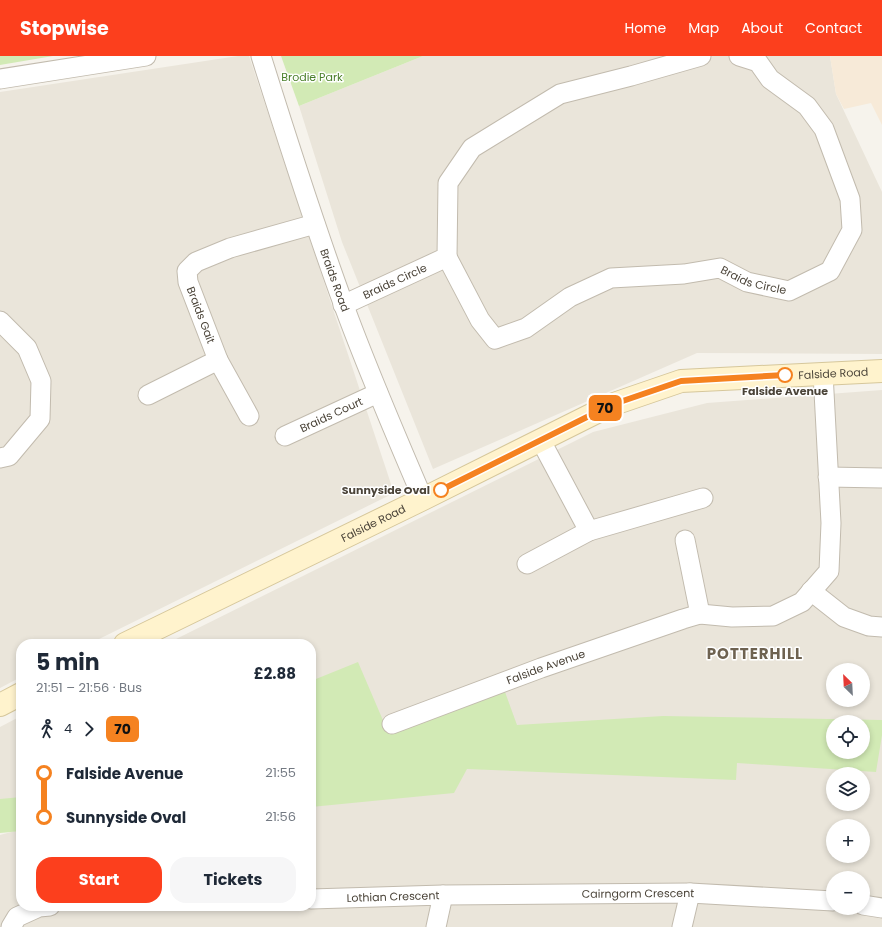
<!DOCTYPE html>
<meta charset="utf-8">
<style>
:root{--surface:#fff;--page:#f6f6f7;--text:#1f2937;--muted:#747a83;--accent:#fc3f1d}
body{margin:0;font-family:Poppins,sans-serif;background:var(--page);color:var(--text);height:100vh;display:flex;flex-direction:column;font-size:15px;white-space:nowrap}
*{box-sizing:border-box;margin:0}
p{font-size:13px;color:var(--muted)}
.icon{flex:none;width:22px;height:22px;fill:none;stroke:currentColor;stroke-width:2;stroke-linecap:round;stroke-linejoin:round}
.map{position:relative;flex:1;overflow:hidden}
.panel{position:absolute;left:16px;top:583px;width:300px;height:272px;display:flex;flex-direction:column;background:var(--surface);border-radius:16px;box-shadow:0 2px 6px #0003}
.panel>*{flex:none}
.badge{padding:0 8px;border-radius:6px;font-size:14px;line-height:26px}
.needle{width:26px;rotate:336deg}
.tools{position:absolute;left:826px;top:607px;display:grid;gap:8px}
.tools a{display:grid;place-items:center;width:44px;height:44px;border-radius:50%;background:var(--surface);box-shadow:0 2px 6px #0003;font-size:20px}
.map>.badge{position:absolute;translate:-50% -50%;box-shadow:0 0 0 2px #fff}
.legs{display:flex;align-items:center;gap:6px;height:44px;padding:0 20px;font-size:13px}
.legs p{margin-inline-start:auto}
.head{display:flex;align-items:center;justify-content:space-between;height:68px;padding:0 20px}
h1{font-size:22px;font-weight:700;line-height:30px}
.button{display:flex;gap:8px;margin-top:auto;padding:8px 20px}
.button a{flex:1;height:46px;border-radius:16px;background:var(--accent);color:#fff;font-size:16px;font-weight:700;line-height:46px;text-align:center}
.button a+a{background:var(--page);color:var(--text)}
ul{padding:0 20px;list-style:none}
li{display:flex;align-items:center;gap:14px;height:44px;font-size:15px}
li i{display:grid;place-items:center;width:6px;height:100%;margin:0 5px;background:currentColor}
li i::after{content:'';width:10px;height:10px;margin:-5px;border:3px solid;border-radius:50%;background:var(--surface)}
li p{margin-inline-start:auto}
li:first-child i{background:linear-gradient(#0000 50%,currentColor 0)}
li:last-child i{background:linear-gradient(currentColor 50%,#0000 0)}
header{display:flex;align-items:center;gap:24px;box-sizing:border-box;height:56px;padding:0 20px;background:var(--accent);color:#fff}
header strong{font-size:19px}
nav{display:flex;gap:22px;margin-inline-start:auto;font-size:14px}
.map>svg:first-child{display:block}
.residential{fill:#eae5da;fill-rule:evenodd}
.commercial{fill:#f7ead8}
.green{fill:#d2eab5;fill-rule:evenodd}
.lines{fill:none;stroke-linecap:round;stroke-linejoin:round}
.street-casing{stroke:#c2bbae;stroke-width:21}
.secondary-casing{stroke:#d6c79b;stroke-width:24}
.street{stroke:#fff;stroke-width:19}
.secondary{stroke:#fff3cd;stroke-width:22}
.line-1-casing{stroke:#fff;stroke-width:9}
.line-1{stroke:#f58220;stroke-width:6}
.stop-1-dot{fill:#fff;stroke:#f58220;stroke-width:2}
.labels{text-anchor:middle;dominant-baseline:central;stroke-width:3;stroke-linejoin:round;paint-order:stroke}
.park-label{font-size:11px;fill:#4a7f2a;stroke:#fff}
.street-label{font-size:11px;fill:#4b4439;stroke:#fff}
.stop-label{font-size:11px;font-weight:bold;fill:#4b4439;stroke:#fff}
.district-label{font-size:15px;font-weight:bold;letter-spacing:1px;fill:#6e6250;stroke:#fff}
</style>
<header>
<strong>Stopwise</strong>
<nav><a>Home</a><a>Map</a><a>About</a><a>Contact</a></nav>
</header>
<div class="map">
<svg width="882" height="871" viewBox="0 0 882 871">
<rect width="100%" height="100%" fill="#f6f3ec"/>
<!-- residential -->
<g class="residential">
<path d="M 238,0 L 249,0 L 394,437 L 89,588 L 21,588 L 21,621 L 0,632 L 0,36 Z"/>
<path d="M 423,0 L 830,0 L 836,38 L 882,136 L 882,298 L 697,297 L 433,413 L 342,186 L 299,50 Z"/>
<path d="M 882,334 L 882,871 L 0,871 L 0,779 L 15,775 L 0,748 L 0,671 L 21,660 L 21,850 L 311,850 L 311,588 L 166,588 L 593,376 L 707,347 ZM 833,614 L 863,614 L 863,644 L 833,644 ZM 833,666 L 863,666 L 863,696 L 833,696 ZM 833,718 L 863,718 L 863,748 L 833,748 ZM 833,770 L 863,770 L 863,800 L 833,800 ZM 833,822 L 863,822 L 863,852 L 833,852 Z"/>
</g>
<!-- commercial -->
<path class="commercial" d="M 830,0 L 882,0 L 882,69 L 871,47 L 844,53 L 836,38 Z"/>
<!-- green -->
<g class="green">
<path d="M 0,0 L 53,0 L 0,9 Z"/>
<path d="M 281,0 L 423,0 L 299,50 Z"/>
<path d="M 358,606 L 388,676 L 505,636 L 517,669 L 663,660 L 882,664 L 882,679 L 876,716 L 737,707 L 736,724 L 467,713 L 454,737 L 311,751 L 311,625 ZM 833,666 L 863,666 L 863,696 L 833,696 Z"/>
<path d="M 21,741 L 21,775 L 0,777 L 0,743 Z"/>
</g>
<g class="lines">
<defs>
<g id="street">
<path id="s1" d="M 261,0 C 287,83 313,165 343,247 C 367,313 395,378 423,443"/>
<path d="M 0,23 L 146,0"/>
<path id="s2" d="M 447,201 L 480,264 L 495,283 L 526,272 L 570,241 L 611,222 L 684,218 L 720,212 L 747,226 L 789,235 L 830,215 L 852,174 L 850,143 L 824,73 L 807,50 L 770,23 L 758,6 L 739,0"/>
<path id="s3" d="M 343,249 L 447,201 L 448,127 L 472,92 L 560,38 L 631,20 L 701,0"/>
<path d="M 0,265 L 27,292 L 41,325 L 40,363 L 9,400 L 0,402"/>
<path d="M 148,339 L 218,304"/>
<path d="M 249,360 L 218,304 L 188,226 L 187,215 L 196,206 L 230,192 L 315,168"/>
<path id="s4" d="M 285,380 L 378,337"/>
<path d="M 541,385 L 589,475"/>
<path d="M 828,421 L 882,422"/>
<path d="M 685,484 L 700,558"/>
<path d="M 527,508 L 589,475 L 703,442"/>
<path d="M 811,535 L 844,561 L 869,570 L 882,571"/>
<path id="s5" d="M 392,668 L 541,612 L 683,563 L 700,558 L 732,561 L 773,560 L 802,546 L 829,515 L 831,467 L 823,317"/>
<path id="s6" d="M 443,839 L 690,837 L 833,845"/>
<path id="s7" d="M 311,843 L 443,839 L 436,871"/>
<path d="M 863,849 L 882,852"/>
<path d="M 11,871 L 17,861 L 39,851 L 50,850"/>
<path d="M 682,871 L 690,837"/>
</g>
<g id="secondary">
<path id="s8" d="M 125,588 L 423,443 L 611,349 L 681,325 L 882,315"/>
<path d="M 0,649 L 21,638"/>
</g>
</defs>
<!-- street casing -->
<use href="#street" class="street-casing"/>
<!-- secondary casing -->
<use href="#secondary" class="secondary-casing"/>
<!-- street -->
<use href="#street" class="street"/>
<!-- secondary -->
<use href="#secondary" class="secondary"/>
</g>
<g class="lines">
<defs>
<path id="line-1" d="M 441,434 L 611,349 L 681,325 L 785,319"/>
</defs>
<!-- line-1 casing -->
<use href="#line-1" class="line-1-casing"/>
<!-- line-1 -->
<use href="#line-1" class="line-1"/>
</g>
<!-- markers -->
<g class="stop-1-dot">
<circle cx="785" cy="319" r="7"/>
<circle cx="441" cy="434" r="7"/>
</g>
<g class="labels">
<!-- park labels -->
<g class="park-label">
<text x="312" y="21">Brodie Park</text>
</g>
<!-- street labels -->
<g class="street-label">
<text stroke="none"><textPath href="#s2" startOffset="373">Braids Circle</textPath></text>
<text stroke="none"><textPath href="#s1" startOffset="236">Braids Road</textPath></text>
<text stroke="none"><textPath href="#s3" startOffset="57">Braids Circle</textPath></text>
<text transform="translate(201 259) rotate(69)">Braids Gait</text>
<text stroke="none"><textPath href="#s8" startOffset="768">Falside Road</textPath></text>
<text stroke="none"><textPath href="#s4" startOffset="51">Braids Court</textPath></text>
<text stroke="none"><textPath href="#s8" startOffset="276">Falside Road</textPath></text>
<text stroke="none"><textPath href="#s5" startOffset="164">Falside Avenue</textPath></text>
<text stroke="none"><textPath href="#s6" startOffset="195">Cairngorm Crescent</textPath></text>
<text stroke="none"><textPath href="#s7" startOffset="82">Lothian Crescent</textPath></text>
</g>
<!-- stop labels -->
<g class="stop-label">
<text x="785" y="335">Falside Avenue</text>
<text x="430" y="434" text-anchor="end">Sunnyside Oval</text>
</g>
<!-- district labels -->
<g class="district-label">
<text x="755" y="597">POTTERHILL</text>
</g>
</g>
</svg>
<div class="tools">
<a><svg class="needle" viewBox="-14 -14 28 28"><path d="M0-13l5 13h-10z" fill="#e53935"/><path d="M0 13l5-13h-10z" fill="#747a83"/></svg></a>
<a><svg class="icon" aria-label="locate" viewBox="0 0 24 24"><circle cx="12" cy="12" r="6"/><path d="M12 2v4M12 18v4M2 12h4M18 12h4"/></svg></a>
<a><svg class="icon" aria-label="layers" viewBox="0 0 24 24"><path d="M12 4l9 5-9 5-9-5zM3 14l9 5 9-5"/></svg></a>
<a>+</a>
<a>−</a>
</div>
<b class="badge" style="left:605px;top:352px;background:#f58220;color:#111">70</b>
<section class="panel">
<div class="head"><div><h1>5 min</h1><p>21:51 – 21:56 · Bus</p></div><b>£2.88</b></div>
<div class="legs"><svg class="icon" aria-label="walk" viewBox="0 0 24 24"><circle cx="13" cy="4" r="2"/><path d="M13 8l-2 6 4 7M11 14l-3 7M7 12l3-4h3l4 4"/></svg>4<svg class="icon" aria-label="forward" viewBox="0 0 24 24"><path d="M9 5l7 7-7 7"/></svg><b class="badge" style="background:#f58220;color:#111">70</b></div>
<ul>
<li><i style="color:#f58220"></i><b>Falside Avenue</b><p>21:55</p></li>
<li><i style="color:#f58220"></i><b>Sunnyside Oval</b><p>21:56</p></li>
</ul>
<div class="button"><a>Start</a><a>Tickets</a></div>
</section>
</div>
